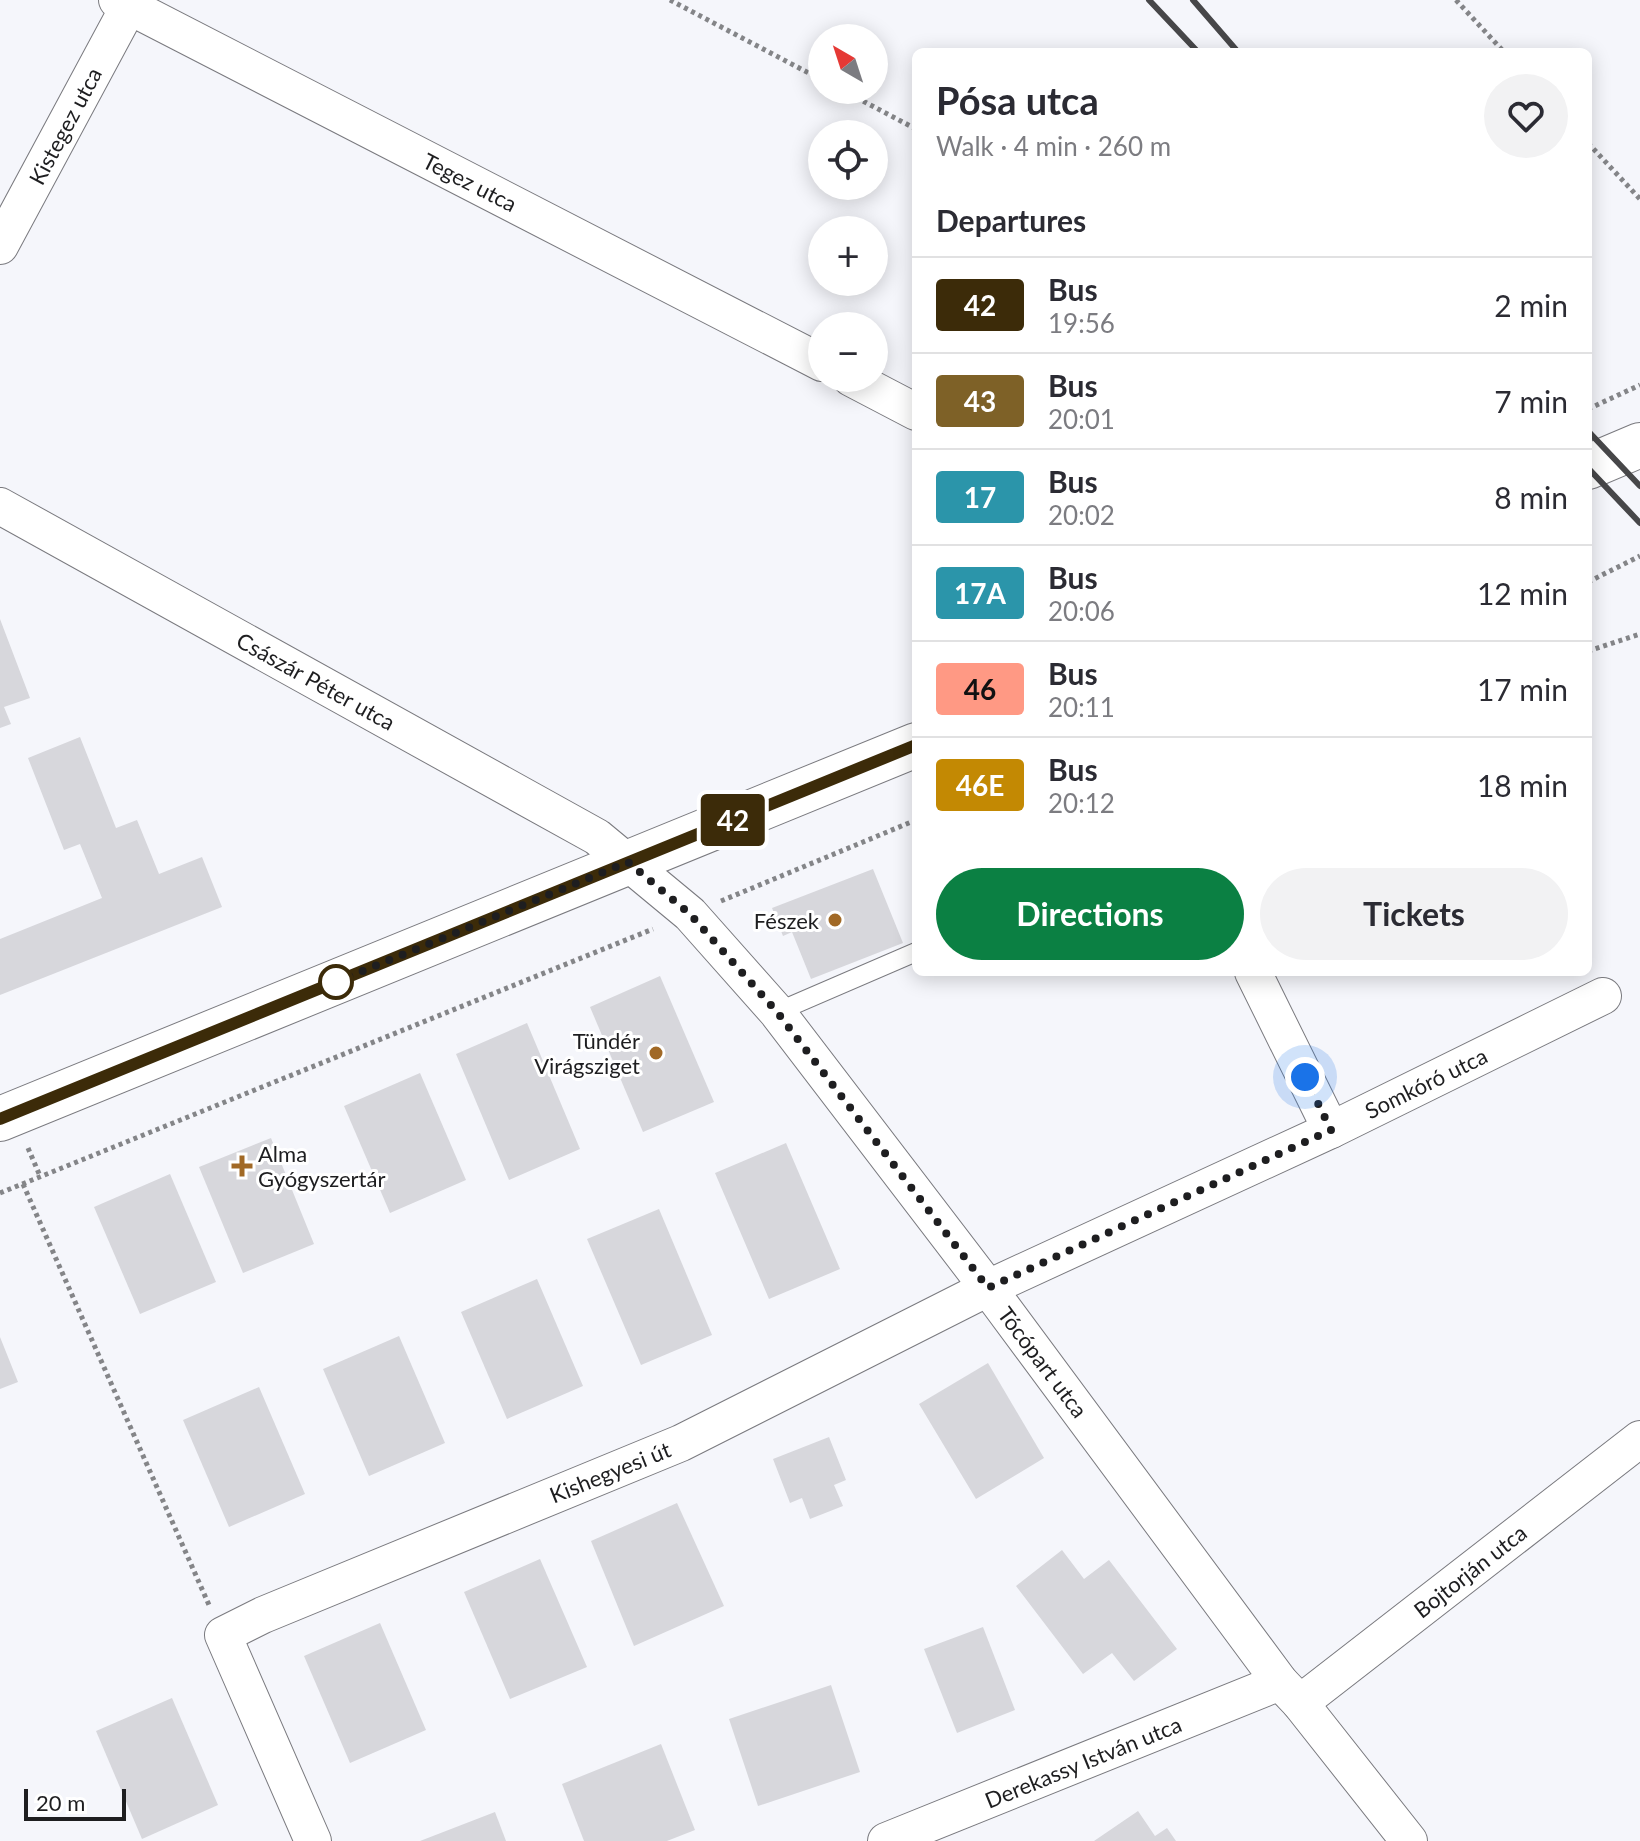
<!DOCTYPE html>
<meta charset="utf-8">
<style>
:root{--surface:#fff;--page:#f2f2f3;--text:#2b2b33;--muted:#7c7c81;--line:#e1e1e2;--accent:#0b8043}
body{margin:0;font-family:Lato,sans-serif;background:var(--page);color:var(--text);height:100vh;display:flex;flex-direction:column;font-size:30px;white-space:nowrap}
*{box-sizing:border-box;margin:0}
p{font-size:26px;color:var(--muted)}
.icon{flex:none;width:44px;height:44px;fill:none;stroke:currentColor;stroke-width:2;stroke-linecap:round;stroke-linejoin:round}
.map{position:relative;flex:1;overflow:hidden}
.panel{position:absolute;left:912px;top:48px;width:680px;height:928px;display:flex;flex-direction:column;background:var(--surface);border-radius:12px;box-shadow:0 4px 20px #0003}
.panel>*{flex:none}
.badge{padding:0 16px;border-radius:6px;font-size:28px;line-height:52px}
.needle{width:52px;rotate:321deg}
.tools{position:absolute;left:808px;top:24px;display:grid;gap:16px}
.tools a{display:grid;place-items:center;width:80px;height:80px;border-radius:50%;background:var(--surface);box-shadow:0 4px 20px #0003;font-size:40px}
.scale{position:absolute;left:24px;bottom:20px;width:102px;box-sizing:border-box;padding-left:8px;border:4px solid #1e1e20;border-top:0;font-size:22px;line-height:28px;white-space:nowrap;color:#1e1e20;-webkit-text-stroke:6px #fff;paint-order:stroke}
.you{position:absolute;width:40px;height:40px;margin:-20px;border:6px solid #fff;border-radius:50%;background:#1a73e8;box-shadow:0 0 0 12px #1a73e833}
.map>.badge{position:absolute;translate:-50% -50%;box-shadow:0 0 0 4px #fff}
h2{padding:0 24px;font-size:30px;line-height:72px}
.round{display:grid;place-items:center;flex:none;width:84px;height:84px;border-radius:42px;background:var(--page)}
.headline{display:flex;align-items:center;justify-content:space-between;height:136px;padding:0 24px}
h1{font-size:38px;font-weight:700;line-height:60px}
.primary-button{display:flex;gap:16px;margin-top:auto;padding:16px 24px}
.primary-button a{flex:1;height:92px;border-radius:48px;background:var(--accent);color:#fff;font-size:32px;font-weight:700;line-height:92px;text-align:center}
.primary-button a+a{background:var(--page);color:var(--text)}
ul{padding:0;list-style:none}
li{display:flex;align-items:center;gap:24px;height:96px;padding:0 24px;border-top:2px solid var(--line)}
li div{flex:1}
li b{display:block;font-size:30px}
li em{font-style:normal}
li .badge{min-width:88px;font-weight:700;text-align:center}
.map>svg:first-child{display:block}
.building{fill:#d7d7dc}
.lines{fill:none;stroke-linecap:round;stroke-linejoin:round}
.service-casing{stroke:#7a7a7f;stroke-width:20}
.minor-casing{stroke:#7a7a7f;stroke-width:38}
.tertiary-casing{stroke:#7a7a7f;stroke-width:46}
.path{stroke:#848588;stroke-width:5;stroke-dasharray:4 4;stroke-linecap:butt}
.service{stroke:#fff;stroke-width:18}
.minor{stroke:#fff;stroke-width:36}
.tertiary{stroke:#fff;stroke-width:44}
.rail{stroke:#474749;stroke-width:6}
.line-casing{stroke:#fff;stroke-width:18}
.line{stroke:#3c2b09;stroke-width:12}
.walk{stroke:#1e1e20;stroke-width:8;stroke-dasharray:0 14.4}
.poi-dot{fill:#a16926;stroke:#fff;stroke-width:3}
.stop-dot{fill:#fff;stroke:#3c2b09;stroke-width:4}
.labels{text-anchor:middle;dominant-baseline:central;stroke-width:6;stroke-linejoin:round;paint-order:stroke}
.street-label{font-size:22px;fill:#1e1e20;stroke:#fff}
.poi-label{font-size:22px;fill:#1e1e20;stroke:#fff;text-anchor:end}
</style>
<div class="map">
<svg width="1640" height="1841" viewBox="0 0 1640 1841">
<rect width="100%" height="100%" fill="#f5f6fb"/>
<!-- building -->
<g class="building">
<path d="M 0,619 L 30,698 L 4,707 L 11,724 L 0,728 Z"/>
<path d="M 80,737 L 116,828 L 137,820 L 159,874 L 202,857 L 222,907 L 0,995 L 0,939 L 102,898 L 80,844 L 64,850 L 28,758 Z"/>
<path d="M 873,869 L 903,943 L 811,979 L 792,932 L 783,936 L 772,908 Z"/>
<path d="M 660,976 L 714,1102 L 643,1132 L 590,1007 Z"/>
<path d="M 527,1023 L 580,1149 L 509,1180 L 456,1054 Z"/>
<path d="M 420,1073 L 466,1180 L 390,1213 L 344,1106 Z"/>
<path d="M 271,1138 L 314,1244 L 243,1273 L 199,1167 Z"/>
<path d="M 786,1143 L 840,1269 L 769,1299 L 715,1173 Z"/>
<path d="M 170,1174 L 216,1282 L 140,1314 L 94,1207 Z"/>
<path d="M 659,1209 L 712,1335 L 641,1365 L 587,1239 Z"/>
<path d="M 537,1279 L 583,1386 L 507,1419 L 461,1312 Z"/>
<path d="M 399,1336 L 445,1443 L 369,1476 L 323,1369 Z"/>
<path d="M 0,1337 L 18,1382 L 0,1389 Z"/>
<path d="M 988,1363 L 1044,1458 L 976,1499 L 919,1404 Z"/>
<path d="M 259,1387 L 305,1494 L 229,1527 L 183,1420 Z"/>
<path d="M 829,1437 L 846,1480 L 834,1485 L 843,1506 L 810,1519 L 802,1498 L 790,1503 L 773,1459 Z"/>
<path d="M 677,1503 L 724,1606 L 634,1646 L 591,1541 Z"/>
<path d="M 1062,1550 L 1084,1579 L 1109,1560 L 1177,1649 L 1134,1681 L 1112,1653 L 1083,1674 L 1016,1586 Z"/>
<path d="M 540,1559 L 587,1667 L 510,1699 L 464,1592 Z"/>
<path d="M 380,1623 L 426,1730 L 350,1763 L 304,1656 Z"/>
<path d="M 983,1627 L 1015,1710 L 957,1733 L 924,1649 Z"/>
<path d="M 831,1685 L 860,1772 L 758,1806 L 729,1719 Z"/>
<path d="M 172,1698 L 218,1805 L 142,1839 L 96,1731 Z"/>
<path d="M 661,1744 L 695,1830 L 667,1841 L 584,1841 L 562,1784 Z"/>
<path d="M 1138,1811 L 1155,1836 L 1167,1828 L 1176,1841 L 1094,1841 Z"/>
<path d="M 495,1812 L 506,1841 L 420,1841 Z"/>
</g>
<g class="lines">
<defs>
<path id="service" d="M 777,1012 L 916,952"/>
<g id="minor">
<path d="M 117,0 L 822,363"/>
<path d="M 0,246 L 129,6"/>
<path d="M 851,378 L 916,412"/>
<path d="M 0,506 L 597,837 L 690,914 L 777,1012 L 988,1288 L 1280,1682 L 1300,1703 L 1409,1841"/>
<path d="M 1253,972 L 1331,1130"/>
<path d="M 1300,1703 L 1640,1439"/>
<path d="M 313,1841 L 223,1635 L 263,1615 L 681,1443 L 988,1288 L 1331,1130 L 1603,996"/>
<path d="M 886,1841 L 1280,1682"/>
</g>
<g id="tertiary">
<path d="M 1588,467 L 1640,445"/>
<path d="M 0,1119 L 916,745"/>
</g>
</defs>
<!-- service casing -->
<use href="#service" class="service-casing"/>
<!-- minor casing -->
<use href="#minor" class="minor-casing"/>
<!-- tertiary casing -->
<use href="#tertiary" class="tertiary-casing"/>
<!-- path -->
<g class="path">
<path d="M 670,0 L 822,80"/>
<path d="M 1456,0 L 1504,52"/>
<path d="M 842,90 L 916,129"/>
<path d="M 1588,143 L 1640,199"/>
<path d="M 1588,409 L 1640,385"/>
<path d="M 1588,582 L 1640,556"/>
<path d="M 1588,651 L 1640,634"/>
<path d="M 721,901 L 916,820"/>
<path d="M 28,1148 L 40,1176"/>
<path d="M 23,1184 L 209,1605"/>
<path d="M 0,1193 L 653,929"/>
</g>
<!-- service -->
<use href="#service" class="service"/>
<!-- minor -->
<use href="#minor" class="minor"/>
<!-- tertiary -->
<use href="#tertiary" class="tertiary"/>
<!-- rail -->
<g class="rail">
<path d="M 1149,0 L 1198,52"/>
<path d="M 1193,0 L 1238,52"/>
<path d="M 1588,431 L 1640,486"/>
<path d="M 1588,468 L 1640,523"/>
</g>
</g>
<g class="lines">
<defs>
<path id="line" d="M 0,1119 L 916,745"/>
</defs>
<!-- line casing -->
<use href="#line" class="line-casing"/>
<!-- line -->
<use href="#line" class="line"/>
<!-- walk -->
<path class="walk" d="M 336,982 L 628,862 L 690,914 L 777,1012 L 988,1288 L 1331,1130 L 1305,1077"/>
</g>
<!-- markers -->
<g class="poi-dot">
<circle cx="835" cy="920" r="8"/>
<circle cx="656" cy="1053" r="8"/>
<path d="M238 1154h8v8h8v8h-8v8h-8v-8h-8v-8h8z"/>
</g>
<circle class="stop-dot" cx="336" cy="982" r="16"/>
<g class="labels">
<!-- street labels -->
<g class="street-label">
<text transform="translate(65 126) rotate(-62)">Kistegez utca</text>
<text transform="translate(470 182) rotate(27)">Tegez utca</text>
<text transform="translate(316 681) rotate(29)">Császár Péter utca</text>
<text transform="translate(1426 1083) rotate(-26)">Somkóró utca</text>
<text transform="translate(1043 1362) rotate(53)">Tócópart utca</text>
<text transform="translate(610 1472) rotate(-22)">Kishegyesi út</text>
<text transform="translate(1470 1571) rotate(-38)">Bojtorján utca</text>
<text transform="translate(1083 1762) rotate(-22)">Derekassy István utca</text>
</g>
<!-- poi labels -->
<g class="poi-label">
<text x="819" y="920">Fészek</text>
<text x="640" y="1040">Tündér<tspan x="640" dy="25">Virágsziget</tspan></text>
<text x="258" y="1153" text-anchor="start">Alma<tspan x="258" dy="25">Gyógyszertár</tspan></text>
</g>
</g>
</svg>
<div class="tools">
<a><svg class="needle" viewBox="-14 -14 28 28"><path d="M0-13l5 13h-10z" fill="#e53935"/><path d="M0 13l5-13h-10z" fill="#7c7c81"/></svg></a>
<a><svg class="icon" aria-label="locate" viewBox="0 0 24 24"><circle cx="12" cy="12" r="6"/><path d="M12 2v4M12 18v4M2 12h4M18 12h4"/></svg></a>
<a>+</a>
<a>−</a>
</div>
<div class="scale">20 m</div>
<div class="you" style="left:1305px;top:1077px"></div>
<b class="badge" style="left:733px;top:820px;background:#3c2b09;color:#fff">42</b>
<section class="panel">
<div class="headline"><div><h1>Pósa utca</h1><p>Walk · 4 min · 260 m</p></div><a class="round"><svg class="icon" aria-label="heart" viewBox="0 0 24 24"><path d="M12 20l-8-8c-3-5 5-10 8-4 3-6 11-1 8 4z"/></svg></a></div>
<h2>Departures</h2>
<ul>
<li><span class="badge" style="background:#3c2b09;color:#fff">42</span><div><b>Bus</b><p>19:56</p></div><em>2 min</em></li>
<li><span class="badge" style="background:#7e6127;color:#fff">43</span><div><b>Bus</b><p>20:01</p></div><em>7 min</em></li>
<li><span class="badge" style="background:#2b95aa;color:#fff">17</span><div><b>Bus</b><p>20:02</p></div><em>8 min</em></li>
<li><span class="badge" style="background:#2b95aa;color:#fff">17A</span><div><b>Bus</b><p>20:06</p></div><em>12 min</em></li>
<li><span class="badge" style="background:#ff9984;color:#111">46</span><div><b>Bus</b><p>20:11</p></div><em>17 min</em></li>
<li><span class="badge" style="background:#c38903;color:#fff">46E</span><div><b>Bus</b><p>20:12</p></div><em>18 min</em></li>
</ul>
<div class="primary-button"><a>Directions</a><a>Tickets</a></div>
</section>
</div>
